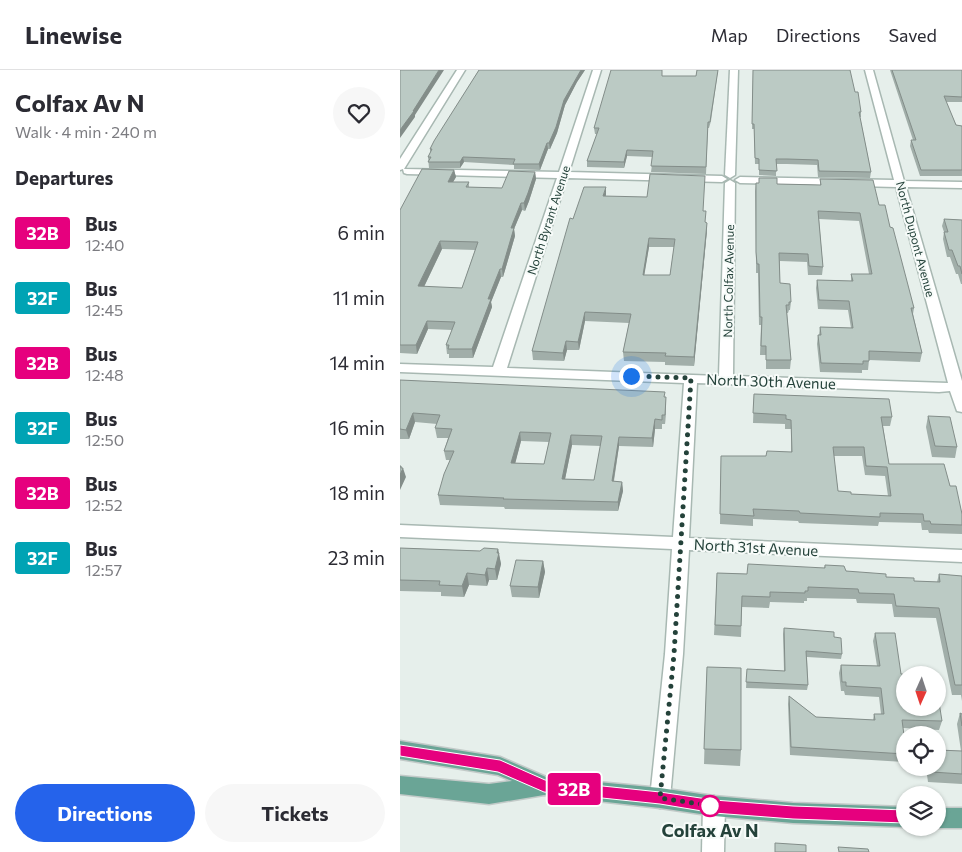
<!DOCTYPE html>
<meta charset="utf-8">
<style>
:root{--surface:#fff;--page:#f7f7f7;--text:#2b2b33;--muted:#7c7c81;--line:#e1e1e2;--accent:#2563eb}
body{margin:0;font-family:Commissioner,sans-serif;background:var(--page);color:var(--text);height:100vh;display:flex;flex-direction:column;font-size:19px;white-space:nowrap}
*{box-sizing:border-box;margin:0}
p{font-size:16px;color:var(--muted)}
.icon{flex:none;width:28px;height:28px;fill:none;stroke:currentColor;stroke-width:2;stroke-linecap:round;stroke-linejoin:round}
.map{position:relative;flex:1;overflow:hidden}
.side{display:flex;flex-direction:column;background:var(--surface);width:400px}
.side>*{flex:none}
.badge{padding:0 10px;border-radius:4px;font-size:18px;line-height:32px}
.needle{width:32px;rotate:183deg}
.tools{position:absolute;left:496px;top:596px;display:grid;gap:10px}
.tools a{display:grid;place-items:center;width:50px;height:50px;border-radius:50%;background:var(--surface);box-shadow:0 1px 4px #0004;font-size:25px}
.you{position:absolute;width:25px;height:25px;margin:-12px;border:4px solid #fff;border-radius:50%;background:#1a73e8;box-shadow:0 0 0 8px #1a73e833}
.map>.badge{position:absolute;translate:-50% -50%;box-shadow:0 0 0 2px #fff}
h2{padding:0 15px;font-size:19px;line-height:45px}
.round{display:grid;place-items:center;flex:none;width:52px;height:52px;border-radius:26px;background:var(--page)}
.head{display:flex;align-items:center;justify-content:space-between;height:85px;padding:0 15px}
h1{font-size:24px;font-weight:700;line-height:38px}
.button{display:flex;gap:10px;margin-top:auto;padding:10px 15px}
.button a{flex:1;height:58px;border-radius:30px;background:var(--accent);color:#fff;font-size:20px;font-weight:700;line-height:58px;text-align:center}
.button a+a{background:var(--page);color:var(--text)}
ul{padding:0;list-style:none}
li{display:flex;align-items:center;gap:15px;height:65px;padding:0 15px}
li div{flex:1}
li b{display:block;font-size:19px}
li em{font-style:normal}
li .badge{min-width:55px;font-weight:700;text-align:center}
header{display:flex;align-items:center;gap:30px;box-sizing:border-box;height:70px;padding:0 25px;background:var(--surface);border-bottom:1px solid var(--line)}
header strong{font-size:24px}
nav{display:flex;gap:28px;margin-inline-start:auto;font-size:18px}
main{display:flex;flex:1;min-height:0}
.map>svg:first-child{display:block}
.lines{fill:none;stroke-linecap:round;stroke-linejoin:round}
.minor-casing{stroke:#a8b8b2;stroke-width:3}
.major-casing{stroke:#c2cac8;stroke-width:3}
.minor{fill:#fff;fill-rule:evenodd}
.major{fill:#6aa596;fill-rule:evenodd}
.wall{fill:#a1aea9;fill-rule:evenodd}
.shaded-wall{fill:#838d89}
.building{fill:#bbcac4;stroke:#838d89;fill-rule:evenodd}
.line{fill:#e6007e;stroke:#fff}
.walk{stroke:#24423a;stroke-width:5;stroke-dasharray:0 9}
.stop-dot{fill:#fff;stroke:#e6007e;stroke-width:2.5}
.labels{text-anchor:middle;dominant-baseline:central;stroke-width:4;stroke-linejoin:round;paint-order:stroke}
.far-street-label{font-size:12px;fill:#24423a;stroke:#f7fbf9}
.street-label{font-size:15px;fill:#24423a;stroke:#f7fbf9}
.near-stop-label{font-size:18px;font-weight:bold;fill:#24423a;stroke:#f7fbf9}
</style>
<header>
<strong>Linewise</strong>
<nav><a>Map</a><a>Directions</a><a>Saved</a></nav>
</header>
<main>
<section class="side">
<div class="head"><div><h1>Colfax Av N</h1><p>Walk · 4 min · 240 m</p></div><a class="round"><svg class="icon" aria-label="heart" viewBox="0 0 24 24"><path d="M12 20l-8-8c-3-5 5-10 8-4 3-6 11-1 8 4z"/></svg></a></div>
<h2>Departures</h2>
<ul>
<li><span class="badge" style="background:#e6007e;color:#fff">32B</span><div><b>Bus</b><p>12:40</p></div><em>6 min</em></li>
<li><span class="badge" style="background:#00a3b4;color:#fff">32F</span><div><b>Bus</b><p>12:45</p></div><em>11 min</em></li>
<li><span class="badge" style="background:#e6007e;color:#fff">32B</span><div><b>Bus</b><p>12:48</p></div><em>14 min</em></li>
<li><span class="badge" style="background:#00a3b4;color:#fff">32F</span><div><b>Bus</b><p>12:50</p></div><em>16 min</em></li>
<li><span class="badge" style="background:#e6007e;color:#fff">32B</span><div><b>Bus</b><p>12:52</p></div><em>18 min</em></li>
<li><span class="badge" style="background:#00a3b4;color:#fff">32F</span><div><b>Bus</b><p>12:57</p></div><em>23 min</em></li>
</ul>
<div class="button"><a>Directions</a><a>Tickets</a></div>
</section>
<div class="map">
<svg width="562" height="782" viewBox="0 0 562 782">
<rect width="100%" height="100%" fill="#e6efeb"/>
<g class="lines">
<defs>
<g id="minor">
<path d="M 57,0 L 65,0 L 4,99 L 159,102 L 193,0 L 201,0 L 169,102 L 322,106 L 327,109 L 322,112 L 167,108 L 107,298 L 319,306 L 325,113 L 330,110 L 335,113 L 333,306 L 548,313 L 496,117 L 340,113 L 335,110 L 340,107 L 494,110 L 465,0 L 473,0 L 504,111 L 562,112 L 562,118 L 506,117 L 562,311 L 562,342 L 557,341 L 550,321 L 539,322 L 297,313 L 289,468 L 562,480 L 562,492 L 289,480 L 283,584 L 270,728 L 267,735 L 260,738 L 253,735 L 250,728 L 265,584 L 272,479 L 0,467 L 0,455 L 273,467 L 284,313 L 0,302 L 0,294 L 93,297 L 157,108 L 7,104 L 4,103 L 3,99 L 0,100 L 0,89 Z"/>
<path d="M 330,0 L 338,0 L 335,105 L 330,108 L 325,105 Z"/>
<path d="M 314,726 L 321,729 L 325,736 L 324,782 L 302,782 L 303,736 L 307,729 Z"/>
</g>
<g id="major">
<path d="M 0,671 L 100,687 L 146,707 L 260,718 L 314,726 L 393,733 L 505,737 L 505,757 L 393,753 L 314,746 L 260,738 L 144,725 L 89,734 L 0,724 L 0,706 L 89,714 L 112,711 L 98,705 L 0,689 Z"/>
<path d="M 538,738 L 562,738 L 562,758 L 537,758 Z"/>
</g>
</defs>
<!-- minor casing -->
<use href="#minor" class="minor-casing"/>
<!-- major casing -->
<use href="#major" class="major-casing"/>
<!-- minor -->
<use href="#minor" class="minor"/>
<!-- major -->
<use href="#major" class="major"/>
</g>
<!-- wall -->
<g class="wall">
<path d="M 79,0 L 185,0 L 177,12 L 165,35 L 157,63 L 150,79 L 148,79 L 140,100 L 114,99 L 114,95 L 64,92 L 60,98 L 29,98 L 28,87 L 30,83 L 30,79 Z"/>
<path d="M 297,0 L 318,0 L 311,51 L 309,58 L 308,58 L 306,104 L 251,102 L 253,87 L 227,86 L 224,98 L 187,97 L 187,91 L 197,64 L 195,64 L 194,58 L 262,6 L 296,6 Z"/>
<path d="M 353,0 L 455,22 L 461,42 L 461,47 L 460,47 L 471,102 L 470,108 L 418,107 L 417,95 L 387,94 L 376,94 L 376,106 L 359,105 L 359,94 L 355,94 L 354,59 L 352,59 Z"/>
<path d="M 490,0 L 562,0 L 562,32 L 546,32 L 556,55 L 562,56 L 562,106 L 520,106 L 510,76 L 511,70 L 513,70 Z"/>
<path d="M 54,100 L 56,107 L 53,112 L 69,112 L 69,117 L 102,118 L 135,102 L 136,109 L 129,131 L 125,141 L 122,140 L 114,159 L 115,166 L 103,207 L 101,207 L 91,232 L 92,237 L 73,288 L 49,288 L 49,284 L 47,284 L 46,275 L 52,260 L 28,259 L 17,284 L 0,283 L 0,140 ZM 42,179 L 75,180 L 62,218 L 24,217 Z"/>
<path d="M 359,108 L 377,114 L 420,115 L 420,109 L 479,135 L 490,157 L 514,238 L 513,244 L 522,283 L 520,292 L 469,290 L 468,300 L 462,300 L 462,303 L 420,302 L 417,274 L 418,265 L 419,265 L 420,257 L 451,258 L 448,240 L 418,239 L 416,218 L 417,210 L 451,211 L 451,204 L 469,204 L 459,151 L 419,149 L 423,197 L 422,205 L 408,205 L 407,192 L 380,191 L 380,213 L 391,232 L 390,240 L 389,240 L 388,243 L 387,243 L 391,290 L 390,299 L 366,299 L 366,285 L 360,285 L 361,255 L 359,255 L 358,203 L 356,203 L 356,191 L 355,121 L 356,113 L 359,113 Z"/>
<path d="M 206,126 L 303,141 L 305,152 L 307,153 L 307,160 L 294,296 L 265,295 L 265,292 L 224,291 L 223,282 L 229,253 L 185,251 L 179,280 L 167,280 L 164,291 L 133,290 L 132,281 L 173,149 ZM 249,177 L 274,177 L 270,205 L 244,205 Z"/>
<path d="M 544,149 L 562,150 L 562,214 L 561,214 L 558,204 L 556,204 L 550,187 L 547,187 L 543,169 L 544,162 L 542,156 Z"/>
<path d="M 0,310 L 266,327 L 265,354 L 262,354 L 262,359 L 255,359 L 253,377 L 219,376 L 214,411 L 222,412 L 223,421 L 218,441 L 105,439 L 104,437 L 40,435 L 38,425 L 50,390 L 46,390 L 44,381 L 48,368 L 37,368 L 35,358 L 37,354 L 15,352 L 9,369 L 0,369 ZM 121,371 L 149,372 L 144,394 L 115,393 ZM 172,375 L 201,376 L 194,410 L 165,409 Z"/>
<path d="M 354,324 L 492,347 L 490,356 L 483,356 L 489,394 L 550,416 L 562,444 L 562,464 L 529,463 L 528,460 L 522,460 L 521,453 L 479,452 L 478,456 L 399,453 L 398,451 L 353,449 L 353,456 L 320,454 L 321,386 L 366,386 L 391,382 L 391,359 L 385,359 L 385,354 L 353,353 ZM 434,386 L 462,386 L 465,405 L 485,406 L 488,426 L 451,424 L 438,421 Z"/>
<path d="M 528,346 L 557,377 L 555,388 L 532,387 L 526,357 Z"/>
<path d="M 0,478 L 80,481 L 98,479 L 101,494 L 97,510 L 89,510 L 87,516 L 69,515 L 64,527 L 41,526 L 41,522 L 0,521 Z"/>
<path d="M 143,491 L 145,502 L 139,528 L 112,527 L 110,516 Z"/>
<path d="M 425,495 L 446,501 L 514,511 L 537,512 L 539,504 L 562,506 L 562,631 L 561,625 L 552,625 L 536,548 L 494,547 L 492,534 L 457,533 L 456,529 L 407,528 L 407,531 L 404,531 L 404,533 L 370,532 L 369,538 L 342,537 L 341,567 L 314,565 L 317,503 L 347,504 L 424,498 Z"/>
<path d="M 384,558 L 434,567 L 442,584 L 441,589 L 407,587 L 408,615 L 407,620 L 346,618 L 347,599 L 384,601 L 383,564 Z"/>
<path d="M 475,563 L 501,604 L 542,651 L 539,660 L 503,658 L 505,673 L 505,688 L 504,692 L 390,685 L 388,634 L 389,626 L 416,647 L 473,650 L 474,644 L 481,644 L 479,627 L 445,625 L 444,621 L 441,621 L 439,603 L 441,595 L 477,596 L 473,571 Z"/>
<path d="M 307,597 L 341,680 L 340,696 L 304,694 Z"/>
<path d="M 560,643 L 562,644 L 562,714 L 528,712 L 526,698 L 538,698 L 561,681 L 557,654 Z"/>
</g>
<!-- shaded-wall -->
<g class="shaded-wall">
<path d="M 39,0 L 44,0 L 15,45 L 15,47 L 0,68 L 0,60 Z"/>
<path d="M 181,0 L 185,0 L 177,12 L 165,35 L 157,63 L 150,79 L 149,73 L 164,30 L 177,7 Z"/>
<path d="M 147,73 L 148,79 L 140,100 L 139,94 Z"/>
<path d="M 227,80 L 227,86 L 224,98 L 224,92 Z"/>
<path d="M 63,87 L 64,92 L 60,98 L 60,92 Z"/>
<path d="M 54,100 L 56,107 L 49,119 L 48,112 Z"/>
<path d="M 135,102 L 136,109 L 129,131 L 125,141 L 124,133 Z"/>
<path d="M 206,117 L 206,125 L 204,133 L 203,126 Z"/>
<path d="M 121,133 L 122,140 L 114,159 L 115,166 L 103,207 L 102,199 L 111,158 Z"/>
<path d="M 307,153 L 307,160 L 294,296 L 294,287 Z"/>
<path d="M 249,168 L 249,177 L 243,213 L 243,205 Z"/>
<path d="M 40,171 L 42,179 L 20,225 L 18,216 Z"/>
<path d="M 100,199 L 101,207 L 91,232 L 92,237 L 73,288 L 72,279 L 88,229 Z"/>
<path d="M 185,242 L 185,251 L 179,280 L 178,272 Z"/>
<path d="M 27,251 L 28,259 L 17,284 L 16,275 Z"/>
<path d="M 166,271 L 167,280 L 164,291 L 163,283 Z"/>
<path d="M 266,327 L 266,336 L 265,354 L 265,345 Z"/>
<path d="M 13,343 L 15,352 L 9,369 L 6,360 Z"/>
<path d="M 255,349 L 255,359 L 253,377 L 252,368 Z"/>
<path d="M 120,362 L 121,371 L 113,402 L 111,393 Z"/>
<path d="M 171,365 L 172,375 L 163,419 L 162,409 Z"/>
<path d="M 219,367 L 219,376 L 212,421 L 212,411 Z"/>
<path d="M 1,396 L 2,400 L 3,398 L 6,407 L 0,420 L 0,405 Z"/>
<path d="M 222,412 L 223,421 L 218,441 L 218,432 Z"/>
<path d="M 98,479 L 101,494 L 97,510 L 95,499 Z"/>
<path d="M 143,491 L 145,502 L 139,528 L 138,517 Z"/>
<path d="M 87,498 L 89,510 L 87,516 L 85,505 Z"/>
<path d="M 67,503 L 69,515 L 64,527 L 62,516 Z"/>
</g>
<!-- building -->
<g class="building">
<path d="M 0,0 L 39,0 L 13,41 L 14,41 L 0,60 Z"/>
<path d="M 79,0 L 181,0 L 177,7 L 164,30 L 156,57 L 149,73 L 147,73 L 139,94 L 113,94 L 115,89 L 63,87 L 60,92 L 28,92 L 31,87 L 28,87 L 32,79 L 30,79 L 34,71 Z"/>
<path d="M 211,0 L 262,0 L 262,6 L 296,6 L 297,0 L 318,0 L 311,45 L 310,52 L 308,52 L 306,97 L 251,96 L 253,81 L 227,80 L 224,92 L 187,91 L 199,58 L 194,58 Z"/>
<path d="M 353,0 L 450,0 L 455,22 L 458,22 L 461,42 L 459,42 L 471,102 L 419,101 L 418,90 L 387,89 L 376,89 L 377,101 L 359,100 L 359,89 L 355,88 L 354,54 L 352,54 Z"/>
<path d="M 492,0 L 562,0 L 562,27 L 544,26 L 556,55 L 562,56 L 562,100 L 521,100 L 511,70 L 516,70 Z"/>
<path d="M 22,99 L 54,100 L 48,112 L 69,112 L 66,117 L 102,118 L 109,101 L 135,102 L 128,123 L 124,133 L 121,133 L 111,158 L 114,158 L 102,199 L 100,199 L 88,229 L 91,229 L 72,279 L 48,279 L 49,275 L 46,275 L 55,252 L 27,251 L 16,275 L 0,275 L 0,140 ZM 40,171 L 78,172 L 62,218 L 18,216 Z"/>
<path d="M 250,104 L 305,106 L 303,141 L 306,141 L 305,152 L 307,153 L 294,287 L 265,286 L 266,283 L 223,282 L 231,244 L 185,242 L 178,272 L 166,271 L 163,283 L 132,281 L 170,148 L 173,149 L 184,117 L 206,117 L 203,126 L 247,127 ZM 249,168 L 275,169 L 270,205 L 243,205 Z"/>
<path d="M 359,108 L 377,108 L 377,114 L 421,115 L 420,109 L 473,110 L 479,135 L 485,135 L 490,157 L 493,158 L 514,238 L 511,238 L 522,283 L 469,281 L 469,291 L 463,291 L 463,294 L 421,293 L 418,265 L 421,265 L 420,257 L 453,258 L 449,231 L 419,230 L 417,210 L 453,211 L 451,204 L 472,204 L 460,143 L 418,141 L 423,197 L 409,196 L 408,184 L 379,183 L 380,213 L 390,214 L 391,232 L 389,232 L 389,235 L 386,235 L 391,290 L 366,290 L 366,276 L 361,276 L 362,247 L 360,247 L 359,194 L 357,194 L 356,182 L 356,113 L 359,113 Z"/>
<path d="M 544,149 L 562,150 L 562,204 L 560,196 L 558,196 L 552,180 L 549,180 L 544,162 L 548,162 Z"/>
<path d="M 0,310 L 265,322 L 264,327 L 266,327 L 265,345 L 262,345 L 262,350 L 255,349 L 252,368 L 219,367 L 212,411 L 222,412 L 218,432 L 103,429 L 104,428 L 38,425 L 44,404 L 54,381 L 44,381 L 52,359 L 35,358 L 40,345 L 13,343 L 6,360 L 0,359 ZM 120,362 L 151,363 L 144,394 L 111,393 ZM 171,365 L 202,366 L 194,410 L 162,409 Z"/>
<path d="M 354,324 L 489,329 L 492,347 L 481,347 L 489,394 L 544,394 L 550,416 L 556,416 L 562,444 L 562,455 L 531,454 L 530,451 L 524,451 L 523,444 L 480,443 L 480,447 L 400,443 L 399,441 L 353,439 L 354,446 L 320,444 L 321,386 L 366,386 L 367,381 L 392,382 L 391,350 L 386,349 L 386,345 L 353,343 ZM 433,377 L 464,377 L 466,396 L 487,397 L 491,426 L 451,424 L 451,422 L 438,421 Z"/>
<path d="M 528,346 L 550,347 L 557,377 L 535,376 Z"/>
<path d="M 0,396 L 1,396 L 1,398 L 3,398 L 0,405 Z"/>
<path d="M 0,478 L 80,481 L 84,478 L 98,479 L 97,483 L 99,483 L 95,499 L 87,498 L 85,505 L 67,503 L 62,516 L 39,515 L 40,511 L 0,510 Z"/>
<path d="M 116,490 L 143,491 L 138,517 L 110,516 Z"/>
<path d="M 348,494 L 425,498 L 425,495 L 444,496 L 446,501 L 486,504 L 486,507 L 514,508 L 514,511 L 540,512 L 539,504 L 562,506 L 562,615 L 555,615 L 539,538 L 496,536 L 494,524 L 459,523 L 458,519 L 408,517 L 408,521 L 405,521 L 405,523 L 370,522 L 370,527 L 342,526 L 341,556 L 315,555 L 317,503 L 347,504 Z"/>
<path d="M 384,558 L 434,562 L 434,567 L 441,568 L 442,584 L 406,581 L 408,615 L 346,612 L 347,599 L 385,601 Z"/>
<path d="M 475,563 L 495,563 L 501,604 L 532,605 L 505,605 L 505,638 L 538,638 L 538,626 L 542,651 L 502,650 L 505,673 L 505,684 L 391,677 L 389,626 L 416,647 L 475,650 L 474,644 L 484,644 L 481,618 L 446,616 L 446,612 L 442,612 L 441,595 L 480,596 Z"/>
<path d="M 307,597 L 341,598 L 341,680 L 304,679 Z"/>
<path d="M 560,643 L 562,644 L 562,656 Z"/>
<path d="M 538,680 L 562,681 L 562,704 L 532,702 L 531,698 L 538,698 Z"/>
<path d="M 375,773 L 406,775 L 406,782 L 375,782 Z"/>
<path d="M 438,777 L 468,779 L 469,782 L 439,782 Z"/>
</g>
<!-- line -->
<path class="line" d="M 0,675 L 100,690 L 145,710 L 260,722 L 314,730 L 393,736 L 505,740 L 510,742 L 512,747 L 510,751 L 505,753 L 393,749 L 314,743 L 260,734 L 144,722 L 98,702 L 0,686 Z"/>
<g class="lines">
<!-- walk -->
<path class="walk" d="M 231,306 L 291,308 L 274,584 L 260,728 L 314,736 L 310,736"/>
</g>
<!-- markers -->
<circle class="stop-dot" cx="310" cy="736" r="10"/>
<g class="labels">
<!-- far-street labels -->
<g class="far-street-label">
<text transform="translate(148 150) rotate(-72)">North Byrant Avenue</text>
<text transform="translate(516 169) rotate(75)">North Dupont Avenue</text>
<text transform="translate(328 211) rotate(-89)">North Colfax Avenue</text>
</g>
<!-- street labels -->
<g class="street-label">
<text transform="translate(371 311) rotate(2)">North 30th Avenue</text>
<text transform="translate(356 477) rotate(3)">North 31st Avenue</text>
</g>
<!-- near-stop labels -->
<g class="near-stop-label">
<text x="310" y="760">Colfax Av N</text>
</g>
</g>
</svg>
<div class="tools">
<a><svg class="needle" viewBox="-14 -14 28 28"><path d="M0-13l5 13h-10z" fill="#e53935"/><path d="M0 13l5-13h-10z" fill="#7c7c81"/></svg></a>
<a><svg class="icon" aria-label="locate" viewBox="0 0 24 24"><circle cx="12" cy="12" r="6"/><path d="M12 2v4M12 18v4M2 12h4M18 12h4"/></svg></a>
<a><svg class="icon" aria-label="layers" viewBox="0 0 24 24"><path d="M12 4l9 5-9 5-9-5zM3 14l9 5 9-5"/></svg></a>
</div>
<div class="you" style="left:231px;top:306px"></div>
<b class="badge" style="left:174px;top:719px;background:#e6007e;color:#fff">32B</b>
</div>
</main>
